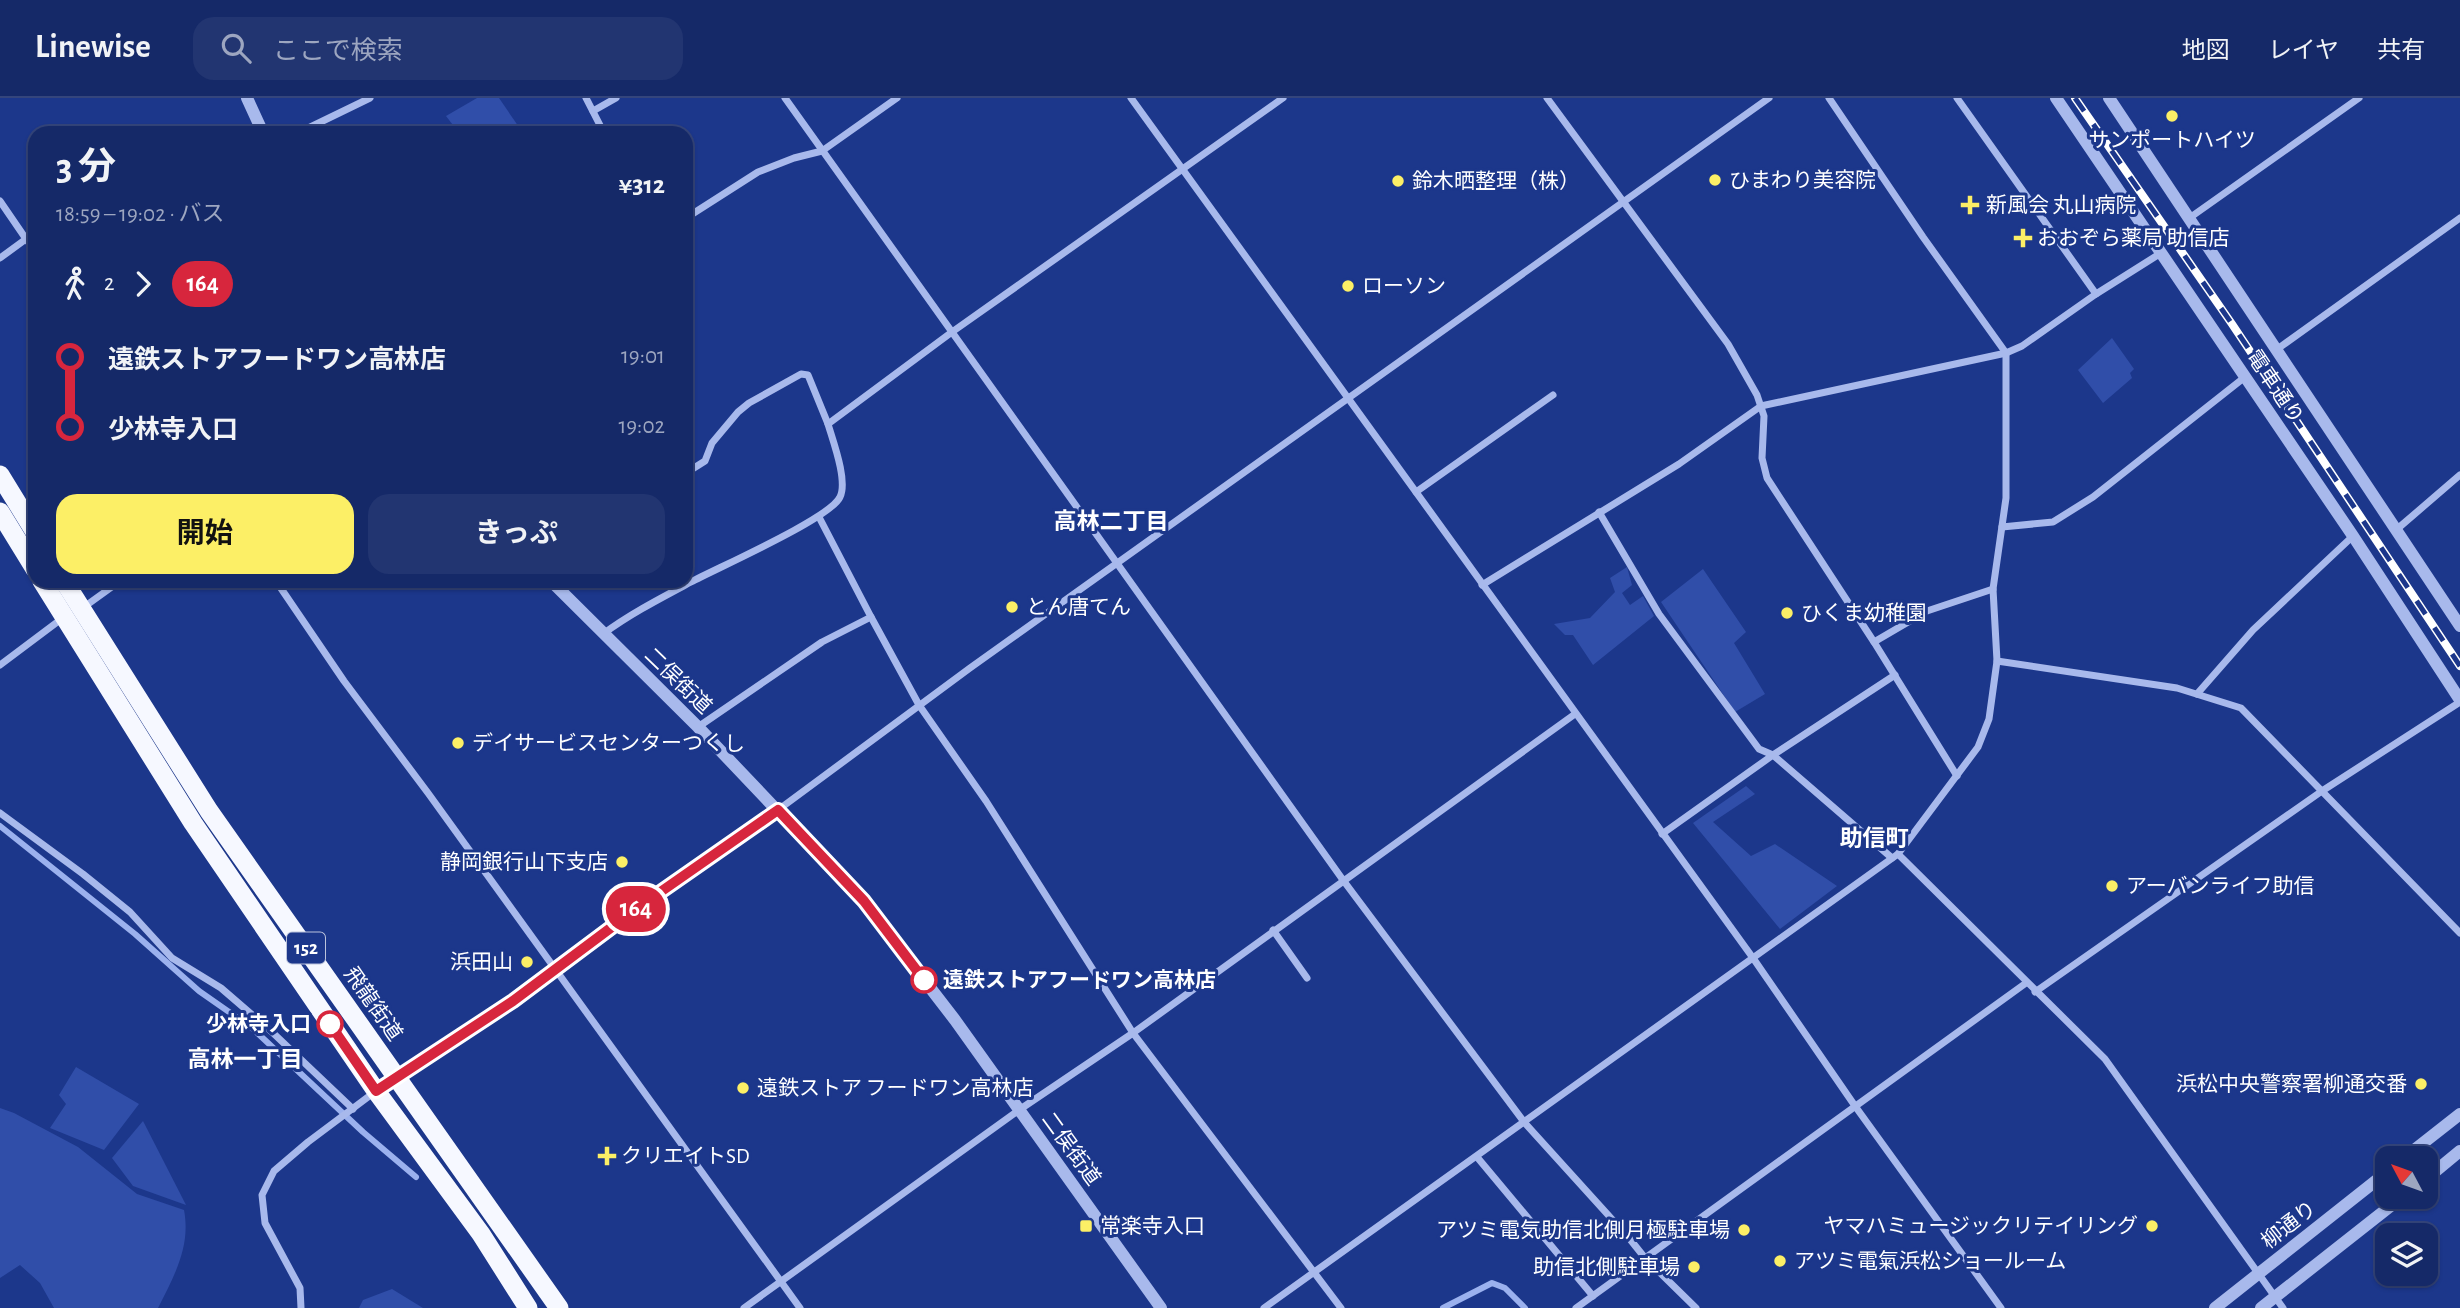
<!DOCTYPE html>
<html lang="ja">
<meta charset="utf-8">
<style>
:root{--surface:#152968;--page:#223571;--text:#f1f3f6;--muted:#9da6c0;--line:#34457c;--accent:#fcef66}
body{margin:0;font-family:"Alegreya Sans","Noto Sans JP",sans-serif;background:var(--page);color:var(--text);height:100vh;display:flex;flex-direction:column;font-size:26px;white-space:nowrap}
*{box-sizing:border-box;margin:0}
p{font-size:23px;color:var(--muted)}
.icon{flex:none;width:38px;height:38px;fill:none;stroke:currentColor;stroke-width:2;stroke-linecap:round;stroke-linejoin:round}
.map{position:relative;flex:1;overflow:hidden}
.drawer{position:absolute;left:28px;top:28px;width:665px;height:462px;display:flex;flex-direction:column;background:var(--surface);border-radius:21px;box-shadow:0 2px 5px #0004,0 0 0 2px var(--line)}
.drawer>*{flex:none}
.badge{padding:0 14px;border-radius:23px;font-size:24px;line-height:46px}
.needle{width:46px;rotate:311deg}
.controls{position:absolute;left:2375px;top:1048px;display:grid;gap:14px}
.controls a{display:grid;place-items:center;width:63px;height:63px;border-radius:14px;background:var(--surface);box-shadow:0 2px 5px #0004,0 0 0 2px var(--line);font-size:35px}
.map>.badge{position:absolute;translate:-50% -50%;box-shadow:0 0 0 4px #fff}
.legs{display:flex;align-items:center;gap:10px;height:77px;padding:0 28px;font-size:23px}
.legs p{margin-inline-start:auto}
.overview{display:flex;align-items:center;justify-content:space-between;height:119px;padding:0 28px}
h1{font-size:38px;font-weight:700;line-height:52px}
.action{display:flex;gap:14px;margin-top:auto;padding:14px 28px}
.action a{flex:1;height:80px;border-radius:21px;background:var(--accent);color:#111;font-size:28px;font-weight:700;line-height:80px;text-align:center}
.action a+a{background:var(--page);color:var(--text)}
ul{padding:0 28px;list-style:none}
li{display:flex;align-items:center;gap:24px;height:70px;font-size:26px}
li i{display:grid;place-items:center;width:10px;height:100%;margin:0 9px;background:currentColor}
li i::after{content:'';width:18px;height:18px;margin:-9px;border:5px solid;border-radius:50%;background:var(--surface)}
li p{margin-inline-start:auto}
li:first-child i{background:linear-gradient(#0000 50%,currentColor 0)}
li:last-child i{background:linear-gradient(currentColor 50%,#0000 0)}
header{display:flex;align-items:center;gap:42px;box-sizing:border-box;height:98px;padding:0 35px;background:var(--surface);border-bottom:2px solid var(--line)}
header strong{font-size:33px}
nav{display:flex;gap:38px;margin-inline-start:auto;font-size:24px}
.search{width:490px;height:63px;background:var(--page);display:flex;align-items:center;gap:18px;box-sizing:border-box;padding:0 24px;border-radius:21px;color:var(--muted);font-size:26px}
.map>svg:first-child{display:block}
.green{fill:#304ea9}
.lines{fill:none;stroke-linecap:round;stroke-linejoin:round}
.stream{stroke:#9bb1ee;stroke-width:6}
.minor{stroke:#a8b9ec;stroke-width:7}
.tertiary{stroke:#a8b9ec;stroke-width:12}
.trunk{stroke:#f6f8ff;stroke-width:19}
.rail-casing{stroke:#fff;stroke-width:8}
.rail{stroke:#1c378b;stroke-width:5;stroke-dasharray:16;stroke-linecap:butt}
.line-1-casing{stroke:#fff;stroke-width:16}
.line-1{stroke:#d7263d;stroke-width:10}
.poi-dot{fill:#fcef66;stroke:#1c378b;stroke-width:2.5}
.stop-1-dot{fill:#fff;stroke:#d7263d;stroke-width:3.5}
.labels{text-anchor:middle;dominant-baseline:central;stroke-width:6;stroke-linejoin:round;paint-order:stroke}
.shield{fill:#1c378b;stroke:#bbc3dc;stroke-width:2}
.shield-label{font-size:19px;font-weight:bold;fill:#fff}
.poi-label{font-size:21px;fill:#fff;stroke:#1c378b;text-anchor:start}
.street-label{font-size:21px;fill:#fff;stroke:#1c378b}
.stop-label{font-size:21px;font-weight:bold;fill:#fff;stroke:#1c378b;text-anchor:start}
.neighbourhood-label{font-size:23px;font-weight:bold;fill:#fff;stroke:#1c378b}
</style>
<header>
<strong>Linewise</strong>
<div class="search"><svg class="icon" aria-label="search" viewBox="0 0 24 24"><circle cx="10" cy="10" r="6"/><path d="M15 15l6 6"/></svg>ここで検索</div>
<nav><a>地図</a><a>レイヤ</a><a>共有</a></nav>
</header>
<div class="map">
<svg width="2460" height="1210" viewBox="0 0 2460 1210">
<rect width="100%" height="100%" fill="#1c378b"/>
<!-- green -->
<g class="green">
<path d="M 477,0 L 499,0 L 523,35 L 459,35 L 446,18 Z"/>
<path d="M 2112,240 L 2134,271 L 2130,275 L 2132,280 L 2103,305 L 2078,272 Z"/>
<path d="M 1627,469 L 1632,487 L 1622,495 L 1630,507 L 1643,498 L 1654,518 L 1593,567 L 1573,537 L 1565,537 L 1554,526 L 1590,520 L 1615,494 L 1610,480 Z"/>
<path d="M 1703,471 L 1746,534 L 1734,545 L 1765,596 L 1735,614 L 1661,504 Z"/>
<path d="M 1746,688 L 1755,696 L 1713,724 L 1751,758 L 1775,746 L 1837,788 L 1780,831 L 1693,725 Z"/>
<path d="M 76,969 L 139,1006 L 104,1052 L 50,1030 L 66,1006 L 59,997 Z"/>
<path d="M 0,1010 L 14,1015 L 78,1049 L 137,1096 L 184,1112 C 191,1149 174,1178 158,1210 L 54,1210 L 40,1185 L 20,1167 L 0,1180 Z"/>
<path d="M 143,1023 L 186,1107 L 133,1088 L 112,1060 Z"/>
<path d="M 392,1191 L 423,1210 L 359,1210 L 363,1202 Z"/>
</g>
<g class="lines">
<!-- stream -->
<g class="stream">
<path d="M 0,728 L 135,836 L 199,893 L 252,930 L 363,1034 L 416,1079"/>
<path d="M 1443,1210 L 1492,1185 L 1505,1190 L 1525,1210"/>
</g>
<!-- minor -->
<g class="minor">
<path d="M 586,0 L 604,35"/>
<path d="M 785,0 L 1343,782 L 1524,1024 L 1629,1140 L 1645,1160 L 1696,1210"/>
<path d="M 1131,0 L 1753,860 L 1855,1008 L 2001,1210"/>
<path d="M 1547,0 L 1728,246 L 1757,297 L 1764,318 L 1762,360 L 1767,380 L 1874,544 L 1957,678"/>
<path d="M 1957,0 L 2096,196"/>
<path d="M 593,13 L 616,0"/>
<path d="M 298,35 L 370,0"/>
<path d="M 0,103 L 26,141 L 0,160"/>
<path d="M 686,120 L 758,74 L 794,60 L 822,53 L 897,0"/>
<path d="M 2188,121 L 2359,0"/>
<path d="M 26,141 L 35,153"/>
<path d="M 2276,252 L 2460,120"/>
<path d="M 686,375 L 705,363 L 712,345 L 738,314 L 749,305 L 801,276 L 808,277 L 828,326"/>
<path d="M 1416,394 L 1553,297"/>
<path d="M 1599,414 L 1659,516 L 1759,651 L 1773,657 L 1892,760"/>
<path d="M 2002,429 L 2053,424 L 2093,399 L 2245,279"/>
<path d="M 2396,432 L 2460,377"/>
<path d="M 276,483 L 344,583 L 428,695 L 800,1210"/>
<path d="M 1482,487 L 1679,366 L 1761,308 L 2006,255 L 2022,248 L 2096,196 L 2161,155"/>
<path d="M 84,509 L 120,483"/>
<path d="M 871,519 L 919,607 L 986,703 L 1133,935 L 1341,1210"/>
<path d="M 603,536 C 630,516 661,500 691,484 C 717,470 831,420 840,399 C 848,383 833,343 828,326 L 952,234 L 1283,0"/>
<path d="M 1874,544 L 1927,513 L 1993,491"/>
<path d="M 1997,563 L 2177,590 L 2241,610 L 2460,835"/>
<path d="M 0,567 L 64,519"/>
<path d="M 2197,596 L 2253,532 L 2353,438"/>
<path d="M 698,629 L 822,544 L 871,519 L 819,419"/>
<path d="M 0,715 L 83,776 L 130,814 L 172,860 L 221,890 L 272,934 L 353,1011"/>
<path d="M 1662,736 L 1773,657 L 1895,577"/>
<path d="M 1898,756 L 2105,961 L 2283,1210"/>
<path d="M 1273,832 L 1307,880"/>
<path d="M 2035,894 L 2322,693 L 2460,604"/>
<path d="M 1477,1059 L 1593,1198"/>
<path d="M 301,1210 L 300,1190 L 265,1125 L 262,1097 L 274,1073 L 308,1044 L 396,978 L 513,903 L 636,811 L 778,712 L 970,570 L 1769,0"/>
<path d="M 744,1210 L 1019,1012 L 1133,935 L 1575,616"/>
<path d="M 1264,1210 L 1898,756 L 1978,649 L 1989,621 L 1997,563 L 1993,491 L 2006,400 L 2006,255 L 1923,139 L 1829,0"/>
<path d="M 1576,1210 L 2026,885"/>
</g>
<!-- tertiary -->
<g class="tertiary">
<path d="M 247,0 L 263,35"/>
<path d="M 2056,0 L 2353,438 L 2460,602"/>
<path d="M 2109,0 L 2460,528"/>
<path d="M 551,483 L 698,629 L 864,804 L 955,922 L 1161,1210"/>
<path d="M 2404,1060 L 2460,1016"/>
<path d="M 2426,1081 L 2460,1053"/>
<path d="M 2215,1210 L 2387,1074"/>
<path d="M 2261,1210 L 2402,1099"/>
</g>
<!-- trunk -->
<g class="trunk">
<path d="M 0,377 L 35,434"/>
<path d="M 0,414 L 35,471"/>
<path d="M 42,483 L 193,725 L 376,993 L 481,1136 L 528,1210"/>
<path d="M 64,483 L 209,713 L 559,1210"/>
</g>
<defs>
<path id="rail" d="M 2075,0 L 2232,226 L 2460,568"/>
</defs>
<!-- rail casing -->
<use href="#rail" class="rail-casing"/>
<!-- rail -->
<use href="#rail" class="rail"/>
</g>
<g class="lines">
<defs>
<path id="line-1" d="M 330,926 L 376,993 L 513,903 L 636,811 L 778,712 L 864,803 L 924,882"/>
</defs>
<!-- line-1 casing -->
<use href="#line-1" class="line-1-casing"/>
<!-- line-1 -->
<use href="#line-1" class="line-1"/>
</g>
<!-- markers -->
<g class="poi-dot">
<circle cx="2172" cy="18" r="7"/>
<circle cx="1715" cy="82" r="7"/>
<circle cx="1398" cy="83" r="7"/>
<path d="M1966.5 96.5h7v7h7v7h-7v7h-7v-7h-7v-7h7z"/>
<path d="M2019.5 129.5h7v7h7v7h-7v7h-7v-7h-7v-7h7z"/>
<circle cx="1348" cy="188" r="7"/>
<circle cx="1012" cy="509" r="7"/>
<circle cx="1787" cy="515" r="7"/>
<circle cx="458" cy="645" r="7"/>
<circle cx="622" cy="764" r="7"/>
<circle cx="2112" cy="788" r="7"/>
<circle cx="527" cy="864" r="7"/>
<circle cx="2421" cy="986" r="7"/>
<circle cx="743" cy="990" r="7"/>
<path d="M603.5 1047.5h7v7h7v7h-7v7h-7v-7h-7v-7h7z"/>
<rect x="1079" y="1121" width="14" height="14" rx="3.5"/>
<circle cx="2152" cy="1128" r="7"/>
<circle cx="1744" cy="1132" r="7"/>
<circle cx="1780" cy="1163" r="7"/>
<circle cx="1694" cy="1169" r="7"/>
</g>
<g class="stop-1-dot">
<circle cx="924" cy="882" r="12"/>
<circle cx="330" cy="926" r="12"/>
</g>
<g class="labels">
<!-- shield labels -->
<rect class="shield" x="287" y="834.5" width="38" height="31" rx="5"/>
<g class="shield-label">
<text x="306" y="850">152</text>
</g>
<!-- poi labels -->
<g class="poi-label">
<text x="2172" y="42" text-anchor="middle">サンポートハイツ</text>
<text x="1729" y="82">ひまわり美容院</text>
<text x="1412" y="83">鈴木晒整理（株）</text>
<text x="1986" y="107">新風会 丸山病院</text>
<text x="2037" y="140">おおぞら薬局 助信店</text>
<text x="1362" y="188">ローソン</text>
<text x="1026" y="509">とん唐てん</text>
<text x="1801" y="515">ひくま幼稚園</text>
<text x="472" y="645">デイサービスセンターつくし</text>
<text x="608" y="764" text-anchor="end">静岡銀行山下支店</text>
<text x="2126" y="788">アーバンライフ助信</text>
<text x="513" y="864" text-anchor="end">浜田山</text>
<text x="2407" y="986" text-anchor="end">浜松中央警察署柳通交番</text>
<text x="757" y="990">遠鉄ストア フードワン高林店</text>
<text x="621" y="1058">クリエイトSD</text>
<text x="1100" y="1128">常楽寺入口</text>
<text x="2138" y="1128" text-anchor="end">ヤマハミュージックリテイリング</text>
<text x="1730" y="1132" text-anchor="end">アツミ電気助信北側月極駐車場</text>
<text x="1794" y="1163">アツミ電氣浜松ショールーム</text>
<text x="1680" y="1169" text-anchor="end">助信北側駐車場</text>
</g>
<!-- street labels -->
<g class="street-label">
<text transform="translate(2275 289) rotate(56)">電車通り</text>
<text transform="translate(678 583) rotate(44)">二俣街道</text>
<text transform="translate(373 906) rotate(55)">飛龍街道</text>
<text transform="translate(1071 1051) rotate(54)">二俣街道</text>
<text transform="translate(2289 1127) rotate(-38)">柳通り</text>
</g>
<!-- stop labels -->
<g class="stop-label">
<text x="943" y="882">遠鉄ストアフードワン高林店</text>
<text x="311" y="926" text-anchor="end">少林寺入口</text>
</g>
<!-- neighbourhood labels -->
<g class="neighbourhood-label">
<text x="1111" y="424">高林二丁目</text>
<text x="1874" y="741">助信町</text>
<text x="245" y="962">高林一丁目</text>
</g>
</g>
</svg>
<div class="controls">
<a><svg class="needle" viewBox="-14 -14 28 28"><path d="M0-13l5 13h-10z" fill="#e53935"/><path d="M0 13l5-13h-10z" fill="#9da6c0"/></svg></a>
<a><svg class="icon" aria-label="layers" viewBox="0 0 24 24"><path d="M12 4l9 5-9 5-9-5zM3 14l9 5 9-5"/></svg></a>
</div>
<b class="badge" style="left:636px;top:811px;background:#d7263d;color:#fff">164</b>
<section class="drawer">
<div class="overview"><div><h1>3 分</h1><p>18:59 – 19:02 · バス</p></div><b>¥312</b></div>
<div class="legs"><svg class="icon" aria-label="walk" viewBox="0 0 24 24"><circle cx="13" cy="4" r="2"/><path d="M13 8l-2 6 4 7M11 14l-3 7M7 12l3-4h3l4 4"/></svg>2<svg class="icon" aria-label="forward" viewBox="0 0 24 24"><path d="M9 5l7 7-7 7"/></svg><b class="badge" style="background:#d7263d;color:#fff">164</b></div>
<ul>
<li><i style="color:#d7263d"></i><b>遠鉄ストアフードワン高林店</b><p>19:01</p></li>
<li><i style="color:#d7263d"></i><b>少林寺入口</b><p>19:02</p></li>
</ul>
<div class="action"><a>開始</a><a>きっぷ</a></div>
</section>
</div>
